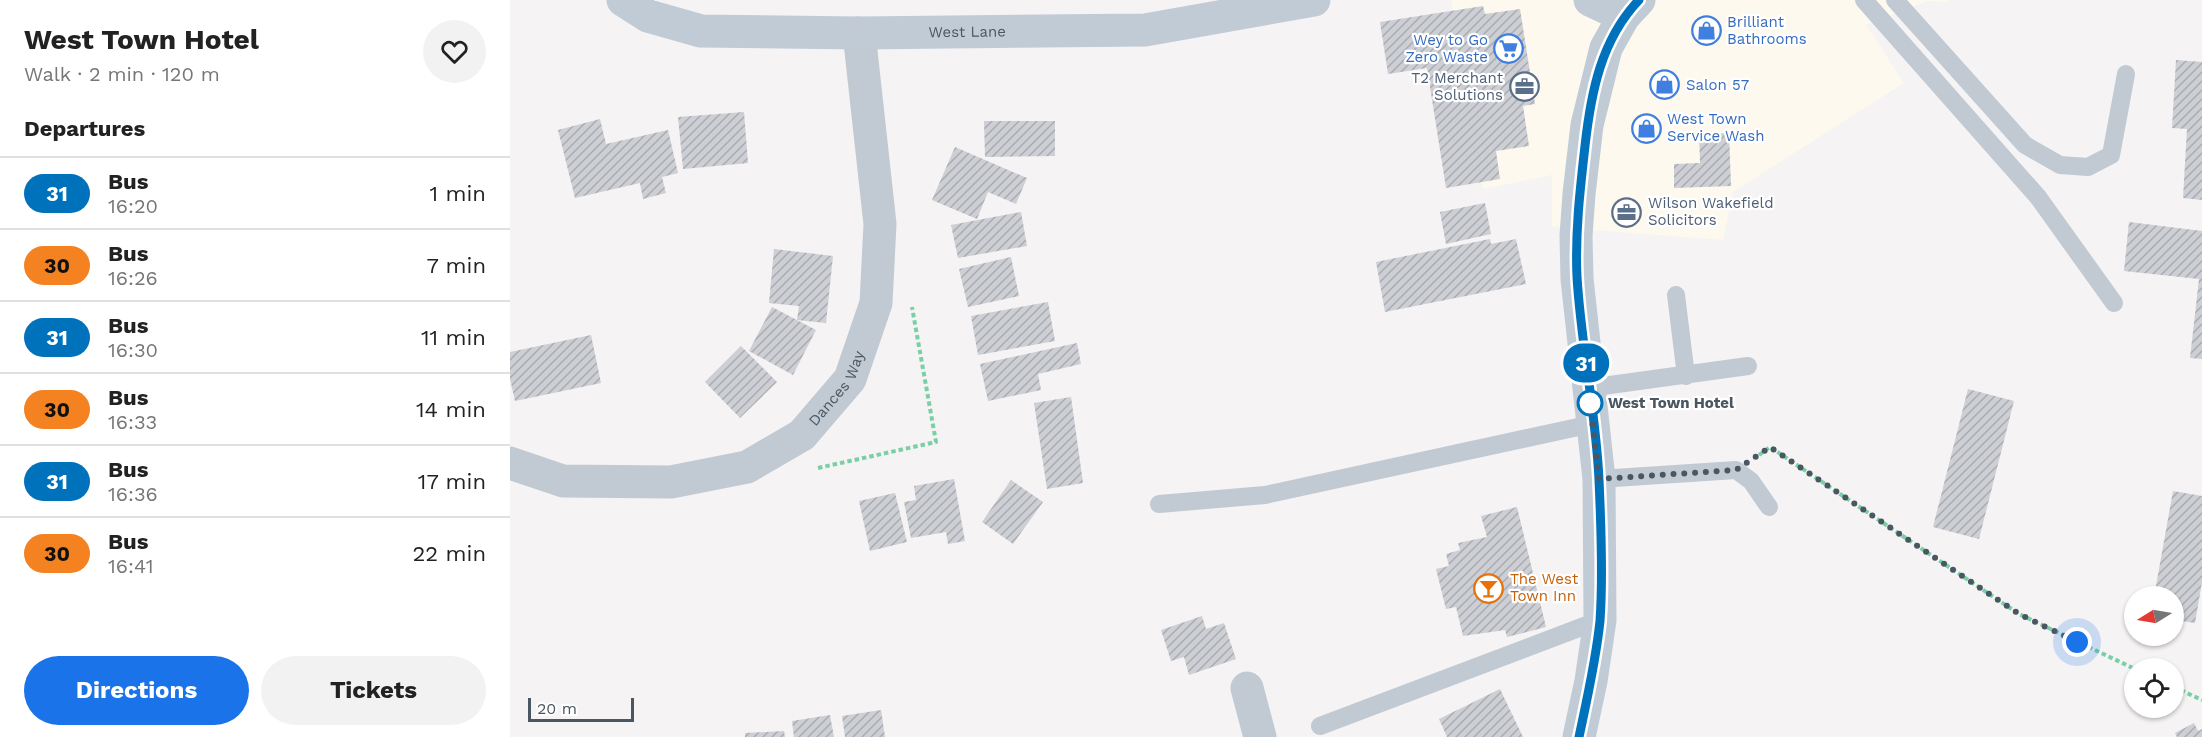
<!DOCTYPE html>
<meta charset="utf-8">
<style>
:root{--surface:#fff;--page:#f2f2f2;--text:#222;--muted:#767676;--line:#e0e0e0;--accent:#1a73e8}
body{margin:0;font-family:"Work Sans",sans-serif;background:var(--page);color:var(--text);height:100vh;display:flex;flex-direction:column;font-size:22px;white-space:nowrap}
*{box-sizing:border-box;margin:0}
p{font-size:20px;color:var(--muted)}
.icon{flex:none;width:33px;height:33px;fill:none;stroke:currentColor;stroke-width:2;stroke-linecap:round;stroke-linejoin:round}
.map{position:relative;flex:1;overflow:hidden}
.drawer{display:flex;flex-direction:column;background:var(--surface);width:510px}
.drawer>*{flex:none}
.badge{padding:0 12px;border-radius:20px;font-size:21px;line-height:39px}
.needle{width:39px;rotate:259deg}
.buttons{position:absolute;left:1614px;top:586px;display:grid;gap:12px}
.buttons a{display:grid;place-items:center;width:60px;height:60px;border-radius:50%;background:var(--surface);box-shadow:0 2px 4px #0004;font-size:30px}
.scale{position:absolute;left:18px;bottom:15px;width:106px;box-sizing:border-box;padding-left:6px;border:3px solid #4a5661;border-top:0;font-size:16px;line-height:21px;white-space:nowrap;color:#4a5661;-webkit-text-stroke:4px #fff;paint-order:stroke}
.you{position:absolute;width:30px;height:30px;margin:-15px;border:4px solid #fff;border-radius:50%;background:#1a73e8;box-shadow:0 0 0 9px #1a73e833}
.map>.badge{position:absolute;translate:-50% -50%;box-shadow:0 0 0 3px #fff}
h2{padding:0 24px;font-size:22px;line-height:54px}
.round{display:grid;place-items:center;flex:none;width:63px;height:63px;border-radius:32px;background:var(--page)}
.overview{display:flex;align-items:center;justify-content:space-between;height:102px;padding:0 24px}
h1{font-size:28px;font-weight:700;line-height:45px}
.button{display:flex;gap:12px;margin-top:auto;padding:12px 24px}
.button a{flex:1;height:69px;border-radius:36px;background:var(--accent);color:#fff;font-size:24px;font-weight:700;line-height:69px;text-align:center}
.button a+a{background:var(--page);color:var(--text)}
ul{padding:0;list-style:none}
li{display:flex;align-items:center;gap:18px;height:72px;padding:0 24px;border-top:2px solid var(--line)}
li div{flex:1}
li b{display:block;font-size:22px}
li em{font-style:normal}
li .badge{min-width:66px;font-weight:700;text-align:center}
main{display:flex;flex:1;min-height:0}
.map>svg:first-child{display:block}
.commercial{fill:#fdf9ef}
.building{fill:url(#building-hatch)}
.lines{fill:none;stroke-linecap:round;stroke-linejoin:round}
.path{stroke:#7ad0a6;stroke-width:4;stroke-dasharray:4.5 3;stroke-linecap:butt}
.lane{stroke:#c1cad2;stroke-width:18}
.street{stroke:#c1cad2;stroke-width:33}
.secondary{stroke:#c1cbd6;stroke-width:33}
.line-casing{stroke:#fff;stroke-width:14}
.line{stroke:#0072bc;stroke-width:9}
.walk{stroke:#4a5661;stroke-width:6;stroke-dasharray:0 10.8}
.stop-dot{fill:#fff;stroke:#0072bc;stroke-width:3}
.labels{text-anchor:middle;dominant-baseline:central;stroke-width:4.5;stroke-linejoin:round;paint-order:stroke}
.shop-label{font-size:15px;fill:#366cbe;stroke:#fff;text-anchor:start}
.street-label{font-size:15px;fill:#4a5661;stroke:#fff}
.service-label{font-size:15px;fill:#4e5e75;stroke:#fff;text-anchor:end}
.stop-label{font-size:15px;font-weight:bold;fill:#4a5661;stroke:#fff;text-anchor:start}
.food-label{font-size:15px;fill:#c56008;stroke:#fff;text-anchor:start}
</style>
<main>
<section class="drawer">
<div class="overview"><div><h1>West Town Hotel</h1><p>Walk · 2 min · 120 m</p></div><a class="round"><svg class="icon" aria-label="heart" viewBox="0 0 24 24"><path d="M12 20l-8-8c-3-5 5-10 8-4 3-6 11-1 8 4z"/></svg></a></div>
<h2>Departures</h2>
<ul>
<li><span class="badge" style="background:#0072bc;color:#fff">31</span><div><b>Bus</b><p>16:20</p></div><em>1 min</em></li>
<li><span class="badge" style="background:#f58220;color:#111">30</span><div><b>Bus</b><p>16:26</p></div><em>7 min</em></li>
<li><span class="badge" style="background:#0072bc;color:#fff">31</span><div><b>Bus</b><p>16:30</p></div><em>11 min</em></li>
<li><span class="badge" style="background:#f58220;color:#111">30</span><div><b>Bus</b><p>16:33</p></div><em>14 min</em></li>
<li><span class="badge" style="background:#0072bc;color:#fff">31</span><div><b>Bus</b><p>16:36</p></div><em>17 min</em></li>
<li><span class="badge" style="background:#f58220;color:#111">30</span><div><b>Bus</b><p>16:41</p></div><em>22 min</em></li>
</ul>
<div class="button"><a>Directions</a><a>Tickets</a></div>
</section>
<div class="map">
<svg width="1692" height="737" viewBox="0 0 1692 737">
<defs>
<pattern id="building-hatch" width="6" height="6" patternUnits="userSpaceOnUse" patternTransform="scale(1.5)"><rect width="6" height="6" fill="#cdcfd5"/><path d="M-1 1l2-2M0 6l6-6M5 7l2-2" fill="none" stroke="#a8abb0"/></pattern>
</defs>
<rect width="100%" height="100%" fill="#f5f3f3"/>
<!-- commercial -->
<path class="commercial" d="M 941,0 L 1438,0 L 1438,2 L 1417,1 L 1356,25 L 1394,83 L 1223,192 L 1213,240 L 1042,227 L 1042,175 L 973,189 Z"/>
<!-- building -->
<g class="building">
<path d="M 973,6 L 975,14 L 1010,9 L 1025,104 L 1013,106 L 1019,146 L 986,151 L 990,179 L 936,188 L 917,68 L 878,74 L 870,22 Z"/>
<path d="M 1666,60 L 1692,62 L 1692,200 L 1673,198 L 1677,129 L 1662,128 Z"/>
<path d="M 234,112 L 238,163 L 173,169 L 168,117 Z"/>
<path d="M 90,119 L 96,144 L 158,130 L 168,173 L 152,177 L 156,193 L 133,199 L 130,183 L 65,198 L 48,130 Z"/>
<path d="M 474,121 L 545,121 L 545,156 L 475,157 Z"/>
<path d="M 1219,133 L 1221,186 L 1164,188 L 1164,164 L 1190,163 L 1189,134 Z"/>
<path d="M 445,147 L 517,178 L 506,204 L 478,192 L 467,219 L 422,200 Z"/>
<path d="M 975,203 L 981,234 L 936,244 L 930,212 Z"/>
<path d="M 511,212 L 517,246 L 448,258 L 441,225 Z"/>
<path d="M 1619,222 L 1692,231 L 1692,359 L 1680,358 L 1689,279 L 1614,271 Z"/>
<path d="M 980,239 L 981,244 L 1006,239 L 1016,284 L 875,312 L 866,262 Z"/>
<path d="M 264,249 L 323,256 L 316,323 L 287,320 L 289,306 L 259,303 Z"/>
<path d="M 501,257 L 509,296 L 458,307 L 449,269 Z"/>
<path d="M 538,302 L 545,341 L 468,355 L 461,316 Z"/>
<path d="M 262,307 L 306,330 L 283,375 L 239,351 Z"/>
<path d="M 81,335 L 91,383 L 5,401 L 0,379 L 0,352 Z"/>
<path d="M 567,343 L 571,364 L 528,374 L 531,390 L 478,401 L 470,364 Z"/>
<path d="M 231,346 L 267,382 L 230,418 L 195,382 Z"/>
<path d="M 1458,389 L 1504,401 L 1469,539 L 1423,527 Z"/>
<path d="M 561,397 L 573,483 L 537,489 L 524,403 Z"/>
<path d="M 444,479 L 455,541 L 438,544 L 436,532 L 401,538 L 394,502 L 406,500 L 404,486 Z"/>
<path d="M 501,480 L 533,502 L 503,544 L 472,522 Z"/>
<path d="M 1663,491 L 1692,496 L 1692,582 L 1685,623 L 1664,620 L 1664,597 L 1644,597 Z"/>
<path d="M 385,493 L 397,542 L 360,551 L 349,501 Z"/>
<path d="M 1007,507 L 1036,627 L 997,637 L 995,630 L 953,636 L 946,607 L 936,609 L 926,569 L 939,566 L 936,554 L 950,550 L 948,543 L 977,537 L 971,516 Z"/>
<path d="M 692,616 L 696,629 L 714,623 L 726,659 L 679,675 L 674,657 L 661,661 L 651,630 Z"/>
<path d="M 990,689 L 1013,737 L 937,737 L 929,719 Z"/>
<path d="M 371,710 L 375,737 L 335,737 L 332,716 Z"/>
<path d="M 320,715 L 324,737 L 284,737 L 282,721 Z"/>
<path d="M 1684,723 L 1688,731 L 1692,729 L 1692,737 L 1667,737 L 1665,733 Z"/>
<path d="M 274,731 L 275,737 L 235,737 L 235,733 Z"/>
</g>
<g class="lines">
<!-- path -->
<g class="path">
<path d="M 1249,455 L 1260,447 L 1509,614 L 1625,669"/>
<path d="M 308,468 L 426,442 L 402,307"/>
<path d="M 1664,687 L 1692,700"/>
</g>
<!-- lane -->
<g class="lane">
<path d="M 1354,0 L 1528,197 L 1604,303"/>
<path d="M 1385,0 L 1515,145 L 1550,165 L 1578,167 L 1601,155 L 1616,74"/>
<path d="M 1166,295 L 1176,376"/>
<path d="M 1078,388 L 1238,366"/>
<path d="M 1089,479 L 1226,470 L 1241,481 L 1259,507"/>
<path d="M 649,504 L 755,495 L 1082,424"/>
<path d="M 810,726 L 1090,620"/>
</g>
<!-- street -->
<g class="street">
<path id="s1" d="M 0,463 L 53,481 L 161,482 L 237,467 L 292,435 L 340,379 L 366,303 L 370,224 L 349,33"/>
<path d="M 737,688 L 750,737"/>
</g>
<!-- secondary -->
<g class="secondary">
<path id="s2" d="M 113,0 L 138,16 L 191,31 L 349,33 L 635,30 L 804,0"/>
<path d="M 1080,0 L 1114,16"/>
<path d="M 1069,737 L 1081,681 L 1090,620 L 1089,479 L 1067,279 L 1066,236 L 1069,194 L 1077,125 L 1096,48 L 1114,16 L 1129,0"/>
</g>
</g>
<g class="lines">
<defs>
<path id="line" d="M 1069,737 C 1077,699 1086,660 1090,621 C 1093,579 1091,523 1089,480 C 1086,412 1071,345 1067,277 C 1065,233 1070,190 1075,146 C 1081,92 1091,40 1129,0"/>
</defs>
<!-- line casing -->
<use href="#line" class="line-casing"/>
<!-- line -->
<use href="#line" class="line"/>
<!-- walk -->
<path class="walk" d="M 1080,403 L 1089,479 L 1226,470 L 1260,447 L 1509,614 L 1567,642"/>
</g>
<!-- icons -->
<defs>
<symbol id="shop-ring" viewBox="-11 -11 22 22"><circle r="9.5" fill="#fff" stroke="#3f7fe0" stroke-width="1.5"/><path d="M-5-2.5h2.3a2.7 3.5 0 0 1 5.4 0H5L5.5 6h-11ZM-1.5-2.5h3a1.5 2.3 0 0 0-3 0Z" fill="#3f7fe0"/></symbol>
<symbol id="supermarket-ring" viewBox="-11 -11 22 22"><circle r="9.5" fill="#fff" stroke="#3f7fe0" stroke-width="1.5"/><path d="M-6-5.5h2.5l.6 2H6L4.5 2H-2.5L-4.4-4H-6ZM-1.5 3.2a1.3 1.3 0 1 0 .1 0ZM3 3.2a1.3 1.3 0 1 0 .1 0Z" fill="#3f7fe0"/></symbol>
<symbol id="office-ring" viewBox="-11 -11 22 22"><circle r="9.5" fill="#fff" stroke="#5c6f8a" stroke-width="1.5"/><path d="M-6-3h4V-5.5h4V-3h4V5H-6ZM-1-4.5V-3h2v-1.5ZM-6 0V1H6V0Z" fill="#5c6f8a"/></symbol>
<symbol id="bar-ring" viewBox="-11 -11 22 22"><circle r="9.5" fill="#fff" stroke="#e8710a" stroke-width="1.5"/><path d="M-6-5H6L.8 .8V4.5H3.5V6h-7V4.5H-.8V.8Z" fill="#e8710a"/></symbol>
</defs>
<g fill-rule="evenodd">
<use href="#shop-ring" x="1180" y="14" width="33" height="33"/>
<use href="#supermarket-ring" x="982" y="32" width="33" height="33"/>
<use href="#shop-ring" x="1138" y="68" width="33" height="33"/>
<use href="#office-ring" x="998" y="70" width="33" height="33"/>
<use href="#shop-ring" x="1120" y="112" width="33" height="33"/>
<use href="#office-ring" x="1100" y="196" width="33" height="33"/>
<use href="#bar-ring" x="962" y="572" width="33" height="33"/>
</g>
<!-- markers -->
<circle class="stop-dot" cx="1080" cy="403" r="12"/>
<g class="labels">
<!-- shop labels -->
<g class="shop-label">
<text x="1217" y="22">Brilliant<tspan x="1217" dy="17">Bathrooms</tspan></text>
<text x="978" y="40" text-anchor="end">Wey to Go<tspan x="978" dy="17">Zero Waste</tspan></text>
<text x="1176" y="85">Salon 57</text>
<text x="1157" y="119">West Town<tspan x="1157" dy="17">Service Wash</tspan></text>
</g>
<!-- street labels -->
<g class="street-label">
<text stroke="none"><textPath href="#s2" startOffset="351">West Lane</textPath></text>
<text stroke="none"><textPath href="#s1" startOffset="364">Dances Way</textPath></text>
</g>
<!-- service labels -->
<g class="service-label">
<text x="993" y="78">T2 Merchant<tspan x="993" dy="17">Solutions</tspan></text>
<text x="1138" y="203" text-anchor="start">Wilson Wakefield<tspan x="1138" dy="17">Solicitors</tspan></text>
</g>
<!-- stop labels -->
<g class="stop-label">
<text x="1098" y="403">West Town Hotel</text>
</g>
<!-- food labels -->
<g class="food-label">
<text x="1000" y="579">The West<tspan x="1000" dy="17">Town Inn</tspan></text>
</g>
</g>
</svg>
<div class="buttons">
<a><svg class="needle" viewBox="-14 -14 28 28"><path d="M0-13l5 13h-10z" fill="#e53935"/><path d="M0 13l5-13h-10z" fill="#767676"/></svg></a>
<a><svg class="icon" aria-label="locate" viewBox="0 0 24 24"><circle cx="12" cy="12" r="6"/><path d="M12 2v4M12 18v4M2 12h4M18 12h4"/></svg></a>
</div>
<div class="scale">20 m</div>
<div class="you" style="left:1567px;top:642px"></div>
<b class="badge" style="left:1076px;top:363px;background:#0072bc;color:#fff">31</b>
</div>
</main>
